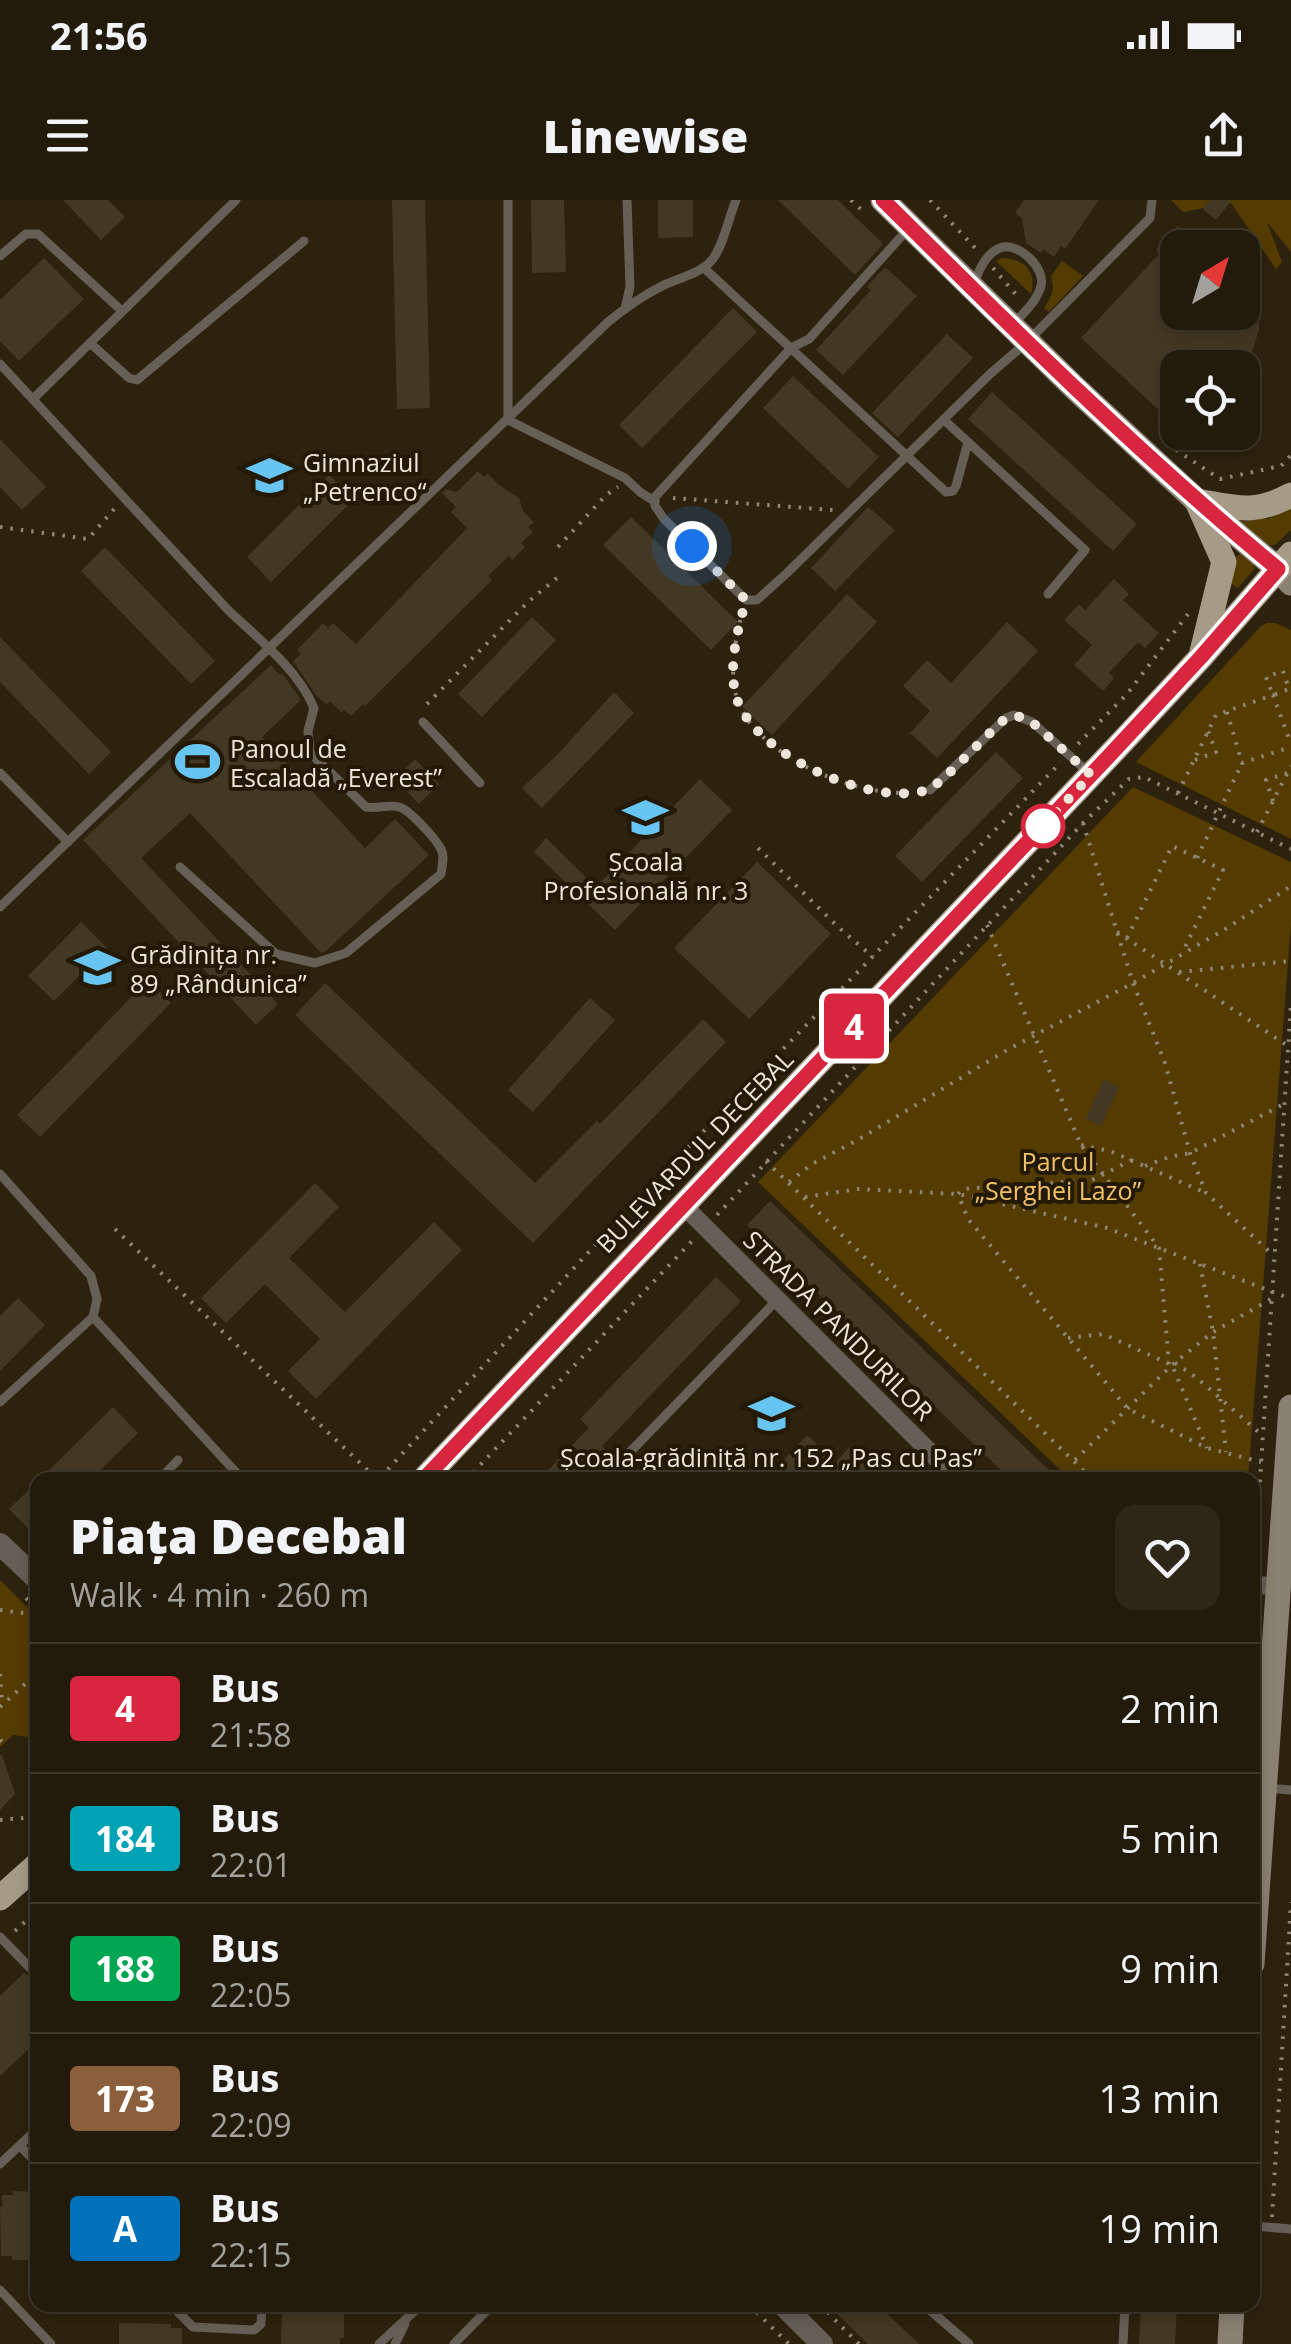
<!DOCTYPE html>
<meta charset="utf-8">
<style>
:root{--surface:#221a0a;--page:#2e2718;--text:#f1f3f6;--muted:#a2a19c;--line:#3f382b}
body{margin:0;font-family:"Open Sans",sans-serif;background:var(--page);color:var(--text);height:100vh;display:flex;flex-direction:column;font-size:38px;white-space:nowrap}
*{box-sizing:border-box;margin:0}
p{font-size:32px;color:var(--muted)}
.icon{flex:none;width:55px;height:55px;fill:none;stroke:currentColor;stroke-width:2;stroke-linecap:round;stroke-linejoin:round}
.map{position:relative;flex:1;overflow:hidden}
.sheet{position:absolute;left:30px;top:1272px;width:1230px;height:840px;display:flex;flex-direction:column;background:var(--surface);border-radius:20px;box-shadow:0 5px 15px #0003,0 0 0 2px var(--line)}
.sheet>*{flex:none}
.badge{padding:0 20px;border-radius:8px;font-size:35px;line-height:65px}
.needle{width:65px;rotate:38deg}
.buttons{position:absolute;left:1160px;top:30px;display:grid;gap:20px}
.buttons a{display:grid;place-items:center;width:100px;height:100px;border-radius:20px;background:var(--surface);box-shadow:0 5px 15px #0003,0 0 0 2px var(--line);font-size:50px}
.you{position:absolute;width:50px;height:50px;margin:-25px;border:8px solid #fff;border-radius:50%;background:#1a73e8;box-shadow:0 0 0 15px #1a73e833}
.map>.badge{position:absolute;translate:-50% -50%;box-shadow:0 0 0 5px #fff}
.round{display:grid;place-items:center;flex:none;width:105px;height:105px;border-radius:20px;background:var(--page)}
.overview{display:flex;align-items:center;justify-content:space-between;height:170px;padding:0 40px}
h1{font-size:48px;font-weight:800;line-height:75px}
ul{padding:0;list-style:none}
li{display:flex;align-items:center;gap:30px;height:130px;padding:0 40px;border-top:2px solid var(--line)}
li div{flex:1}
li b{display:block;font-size:38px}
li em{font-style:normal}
li .badge{min-width:110px;font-weight:700;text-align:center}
.status{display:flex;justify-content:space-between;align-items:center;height:70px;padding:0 50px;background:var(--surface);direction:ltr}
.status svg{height:28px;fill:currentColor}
header{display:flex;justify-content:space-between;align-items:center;height:130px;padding:0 40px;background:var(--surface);font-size:45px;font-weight:800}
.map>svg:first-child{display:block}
.green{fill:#543b00}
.building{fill:#433823}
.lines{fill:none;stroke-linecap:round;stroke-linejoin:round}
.path{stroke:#918778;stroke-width:4;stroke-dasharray:2.5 8;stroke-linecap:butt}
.service{stroke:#655f56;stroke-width:9}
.minor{stroke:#655f56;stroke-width:18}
.tertiary{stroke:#655f56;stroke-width:22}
.secondary{stroke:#8a8172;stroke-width:25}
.primary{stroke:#a69b87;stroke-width:25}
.line-casing{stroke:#fff;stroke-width:22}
.line{stroke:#d7263d;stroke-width:15}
.walk{stroke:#ede5d9;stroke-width:10;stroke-dasharray:0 18}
.stop-dot{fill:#fff;stroke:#d7263d;stroke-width:5}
.labels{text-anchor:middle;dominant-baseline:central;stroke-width:8;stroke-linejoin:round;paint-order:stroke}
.poi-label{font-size:25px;fill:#ede5d9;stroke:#231905;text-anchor:start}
.street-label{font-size:25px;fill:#ede5d9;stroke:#231905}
.park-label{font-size:25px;fill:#f0c064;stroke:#231905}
</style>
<div class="status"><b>21:56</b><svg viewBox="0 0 49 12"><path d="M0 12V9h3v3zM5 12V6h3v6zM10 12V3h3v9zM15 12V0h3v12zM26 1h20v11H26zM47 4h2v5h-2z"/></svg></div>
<header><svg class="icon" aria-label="menu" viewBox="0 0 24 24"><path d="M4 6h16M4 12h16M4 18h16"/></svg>Linewise<svg class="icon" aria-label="share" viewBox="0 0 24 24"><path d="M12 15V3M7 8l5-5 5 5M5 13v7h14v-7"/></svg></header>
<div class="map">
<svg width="1291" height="2144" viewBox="0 0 1291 2144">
<rect width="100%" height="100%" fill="#2d220e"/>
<!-- green -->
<g class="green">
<path d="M 1171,0 L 1291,0 L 1291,52 L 1267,22 L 1282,62 L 1276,69 L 1231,3 L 1183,12 Z"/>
<path d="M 1002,58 C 1025,59 1037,71 1031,94 L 996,61 Z"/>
<path d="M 1062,61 L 1083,76 L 1049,112 L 1044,108 C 1052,96 1055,90 1051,76 Z"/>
<path d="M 1291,309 L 1291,330 L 1275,345 L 1265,345 L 1237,322 L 1270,318 Z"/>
<path d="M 1241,353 L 1253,363 L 1255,368 L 1238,388 L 1230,383 L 1236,357 Z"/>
<path d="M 1267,423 L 1275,423 L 1291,430 L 1291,639 L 1136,562 L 1261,426 Z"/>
<path d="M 1133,587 L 1291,662 L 1291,724 L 1248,1280 L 1071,1280 L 758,982 Z"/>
<path d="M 0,1380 L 37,1417 L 38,1538 L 13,1535 L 0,1547 Z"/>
</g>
<!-- building -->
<g class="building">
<path d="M 63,0 L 108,0 L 125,17 L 101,40 Z"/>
<path d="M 392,0 L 425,0 L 430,208 L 397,209 Z"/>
<path d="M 531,0 L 564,0 L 566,72 L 532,73 Z"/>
<path d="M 658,0 L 693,0 L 693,37 L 658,38 Z"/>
<path d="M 778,0 L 838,0 L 883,44 L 855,75 Z"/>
<path d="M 1024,0 L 1099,0 L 1065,49 L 1061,46 L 1054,57 L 1043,49 L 1041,53 L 1026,43 L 1022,18 L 1015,13 Z"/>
<path d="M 1210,0 L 1232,0 L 1216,20 L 1203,9 Z"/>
<path d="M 1178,26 L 1200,48 L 1178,48 L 1178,112 L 1242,112 L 1242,90 L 1259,123 L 1259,130 L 1252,152 L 1258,157 L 1247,168 L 1178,168 L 1178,228 L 1081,138 L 1160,53 L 1156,50 Z"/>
<path d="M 44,58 L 84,99 L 19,161 L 0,141 L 0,100 Z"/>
<path d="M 885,67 L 917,96 L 843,175 L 816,150 L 871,90 L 867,87 Z"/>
<path d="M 733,108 L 757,132 L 642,248 L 619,225 Z"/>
<path d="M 947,134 L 973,158 L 898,237 L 872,213 Z"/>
<path d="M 793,176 L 879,257 L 848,289 L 763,208 Z"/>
<path d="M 992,192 L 1137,324 L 1113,351 L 968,219 Z"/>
<path d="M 0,239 L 46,287 L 22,310 L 0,287 Z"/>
<path d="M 478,271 L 484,277 L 488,274 L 499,285 L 519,298 L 523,311 L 534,322 L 528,327 L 533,332 L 521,343 L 525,347 L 512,360 L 509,356 L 488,376 L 492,380 L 365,506 L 363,504 L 351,516 L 344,510 L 342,513 L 330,501 L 327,505 L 316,495 L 293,461 L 301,454 L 297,450 L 323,423 L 328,428 L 333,423 L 356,444 L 467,328 L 451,312 L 456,307 L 442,293 L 446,289 L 457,292 Z"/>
<path d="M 329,275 L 354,299 L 271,382 L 247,357 Z"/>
<path d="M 868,307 L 895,330 L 835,391 L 811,368 Z"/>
<path d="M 631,317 L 738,422 L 711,450 L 603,345 Z"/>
<path d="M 105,347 L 215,461 L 191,484 L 81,371 Z"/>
<path d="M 1114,379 L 1129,394 L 1123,400 L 1159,433 L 1145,448 L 1138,442 L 1109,473 L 1114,478 L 1103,491 L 1074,465 L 1092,445 L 1064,420 L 1079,404 L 1085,410 Z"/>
<path d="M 847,394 L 877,422 L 772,535 L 742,507 Z"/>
<path d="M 532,417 L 556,440 L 482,517 L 458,494 Z"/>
<path d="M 1007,422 L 1038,451 L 937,558 L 910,533 L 930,511 L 903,486 L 927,460 L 951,483 Z"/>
<path d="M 0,437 L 111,552 L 89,574 L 0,482 Z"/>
<path d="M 271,465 L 280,475 L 282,473 L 301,500 L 262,537 L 365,648 L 395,619 L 429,655 L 326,751 L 321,753 L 190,613 L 141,658 L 278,804 L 256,825 L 83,640 Z"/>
<path d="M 614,492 L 634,513 L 542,608 L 522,588 L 558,554 Z"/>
<path d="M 996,552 L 1023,578 L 922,682 L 895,656 Z"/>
<path d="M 415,559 L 439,584 L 419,604 L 395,579 Z"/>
<path d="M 700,579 L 732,610 L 615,730 L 534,652 L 546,638 L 596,687 Z"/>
<path d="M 757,662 L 831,734 L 749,819 L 674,748 Z"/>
<path d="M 81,722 L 107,748 L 54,801 L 28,776 Z"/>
<path d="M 148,780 L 171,803 L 40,937 L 17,915 Z"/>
<path d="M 325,783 L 535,983 L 597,921 L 600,924 L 703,819 L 726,842 L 533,1043 L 295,815 Z"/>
<path d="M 590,798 L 615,820 L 533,912 L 508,890 Z"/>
<path d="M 1104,879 L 1119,887 L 1101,926 L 1086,919 Z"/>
<path d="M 315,983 L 339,1007 L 289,1058 L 345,1112 L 434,1022 L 462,1050 L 316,1199 L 288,1171 L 320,1139 L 265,1084 L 226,1123 L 201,1098 Z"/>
<path d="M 770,1001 L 1059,1280 L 1011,1280 L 747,1025 Z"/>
<path d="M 716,1077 L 741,1101 L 602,1246 L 610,1254 L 584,1280 L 538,1280 L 589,1228 L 580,1219 Z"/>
<path d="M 18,1098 L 45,1125 L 0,1171 L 0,1116 Z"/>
<path d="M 113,1207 L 138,1233 L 90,1280 L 39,1280 Z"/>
<path d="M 807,1235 L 836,1262 L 852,1244 L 881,1271 L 873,1280 L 836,1280 L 827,1272 L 819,1280 L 798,1280 L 780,1264 Z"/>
<path d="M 38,1281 L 38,1338 L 9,1309 Z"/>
<path d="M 0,1555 L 2,1555 L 15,1594 L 0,1610 Z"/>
<path d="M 24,1773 L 38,1784 L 38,1840 L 0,1876 L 0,1796 Z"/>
<path d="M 13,1991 L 38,1992 L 38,2060 L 12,2060 L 12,2056 L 1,2056 L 0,2007 L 2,2007 L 2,1995 L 13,1995 Z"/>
<path d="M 282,2105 L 344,2105 L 344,2138 L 340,2138 L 340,2144 L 281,2144 Z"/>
<path d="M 828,2105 L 878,2105 L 919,2144 L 868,2144 Z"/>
<path d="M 1141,2105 L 1177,2105 L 1175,2144 L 1139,2144 Z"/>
<path d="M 119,2123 L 171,2124 L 171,2128 L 182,2128 L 182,2144 L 119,2144 Z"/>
</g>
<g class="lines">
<!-- path -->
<g class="path">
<path d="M 851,0 L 866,14"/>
<path d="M 930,0 L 976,49"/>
<path d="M 993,68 L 1019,98"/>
<path d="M 1176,250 L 1220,279 L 1281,266 L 1291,255"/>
<path d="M 673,298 L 833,310"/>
<path d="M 0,327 L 88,339 L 115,308"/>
<path d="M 558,347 L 606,295 L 618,287"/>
<path d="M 743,410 C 736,434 729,470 736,495 C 751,555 860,600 917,592"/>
<path d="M 1283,471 L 1289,489 L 1273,495 L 1266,477 Z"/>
<path d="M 427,504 L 528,402 L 558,377"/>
<path d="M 1227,512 L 1242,563 L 1291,547"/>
<path d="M 1078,544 L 1127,494 L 1188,414"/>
<path d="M 1195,560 L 1216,552 L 1208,531"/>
<path d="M 1178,593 L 1216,515 L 1273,495 L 1291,544"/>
<path d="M 1273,601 L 1266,580 L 1287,573"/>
<path d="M 1083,623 L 1133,783 L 1165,863 L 1190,953 L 1206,993 L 1272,1054"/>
<path d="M 1257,632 L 1291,566"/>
<path d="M 758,648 L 837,726 L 873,757"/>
<path d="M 1197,658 L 1242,563"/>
<path d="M 987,725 L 1081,945 L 1159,1048 L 1169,1164"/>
<path d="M 1117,732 L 1288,846"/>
<path d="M 1127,738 L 1172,646 L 1223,670 L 1183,751"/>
<path d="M 1179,772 L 1291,761"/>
<path d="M 1081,945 L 1110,951 L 1206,993"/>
<path d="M 1132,960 L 1092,980 L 963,989 L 958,994 L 968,1019 L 1128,1209 L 1207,1248 L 1261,1262"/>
<path d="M 766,961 L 1093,1280"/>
<path d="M 1145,966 L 1169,957 L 1190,953 L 1282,905"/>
<path d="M 789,982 L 812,964 L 856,941 L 1007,850 L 1133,783 L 1227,728 L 1291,686"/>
<path d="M 805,997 L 858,989 L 958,994 L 1107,1028 L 1291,1099"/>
<path d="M 717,1015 L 1083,623 L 1129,579 L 1144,577 L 1291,649"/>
<path d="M 115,1029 L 378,1280 L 636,1001 L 1061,562"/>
<path d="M 1200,1064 L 1213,1132 L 1226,1252"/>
<path d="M 1068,1138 L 1103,1134 L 1172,1165 L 1207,1248"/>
<path d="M 1175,1163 L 1197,1178 L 1263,1236"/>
<path d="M 1075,1260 L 1172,1165 L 1213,1132 L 1271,1099"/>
<path d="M 466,1280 L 693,1040"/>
<path d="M 1252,1296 L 1259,1296 L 1291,803"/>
<path d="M 1256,1366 L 1259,1296"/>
<path d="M 26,1398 L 38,1409"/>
<path d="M 0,1410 L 38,1415"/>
<path d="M 0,1474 L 2,1505"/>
<path d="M 0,1507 L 38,1472"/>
<path d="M 0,1540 L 4,1544"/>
<path d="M 0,1620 L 34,1617"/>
<path d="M 15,1731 L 38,1710"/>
<path d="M 1272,2017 L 1291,1702"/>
<path d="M 749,2105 L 789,2144"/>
<path d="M 820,2105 L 859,2144"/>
</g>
<!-- service -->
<g class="service">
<path d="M 508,0 L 508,220 L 625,278 L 640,292 L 654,301"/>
<path d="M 908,29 L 809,139 L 791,148 L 655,297 L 655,306 L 664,319 L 746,400 L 757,400 L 787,373 L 990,174 L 1028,141 L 1150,18 L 1152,0"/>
<path d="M 0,56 L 26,34 L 38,34 L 122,111"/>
<path d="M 704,68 L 946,292 L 953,291 L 956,286 L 968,242"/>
<path d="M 973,85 C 979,71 985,54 1000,48 C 1018,41 1046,68 1041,86 C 1037,101 1024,113 1013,124"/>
<path d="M 625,109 L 630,87 L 627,0"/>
<path d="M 90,143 L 129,178 L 137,180 L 304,41"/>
<path d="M 0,164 L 229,411 C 259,439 298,470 314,508 L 308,531 L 310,553 L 366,607 C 377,609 389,604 399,607 C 410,610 435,638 441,649 C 445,656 442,666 441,674 L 346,753 L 315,763 L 276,754 L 180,667"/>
<path d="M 34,198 L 236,0"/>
<path d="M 944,220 L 1085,350 L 1048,394"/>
<path d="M 423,522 L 480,583"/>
<path d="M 0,573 L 68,642"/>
<path d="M 930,590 L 1006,518 L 1014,515 L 1032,522 L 1089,573"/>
<path d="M 0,707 L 608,122 C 625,108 642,96 662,86 C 678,78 700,74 712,60 C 723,47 729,17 736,0"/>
<path d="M 0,974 L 91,1076 L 97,1099 L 93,1117"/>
<path d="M 0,1202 L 93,1117 L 243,1280"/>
<path d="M 159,1280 L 178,1260"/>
<path d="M 603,1280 L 778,1099"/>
<path d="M 1267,1588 L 1291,1590"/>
<path d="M 0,1737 L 38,1776"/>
<path d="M 20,1946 L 38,1964"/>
<path d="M 0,1964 L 38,1928"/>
<path d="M 1252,2026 L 1291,2029"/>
<path d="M 0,2090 L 51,2144"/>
<path d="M 171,2105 L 193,2127 L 254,2130 L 261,2124 L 262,2105"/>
<path d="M 924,2105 L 969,2144"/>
<path d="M 379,2144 L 421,2105"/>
<path d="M 395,2144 L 405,2124"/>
<path d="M 454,2144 L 492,2105"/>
<path d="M 1123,2144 L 1125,2105"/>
</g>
<!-- minor -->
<g class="minor">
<path d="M 684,1006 L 958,1280"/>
<path d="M 1252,1385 L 1279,1386"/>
</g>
<!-- tertiary -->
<g class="tertiary">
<path d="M 0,1344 L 38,1380"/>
<path d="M 783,2105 L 822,2144"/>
</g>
<!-- secondary -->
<g class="secondary">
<path d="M 883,0 L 1076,189 L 1197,301 L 1278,369 L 1291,383"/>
<path d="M 1252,1764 L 1291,1207"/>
<path d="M 1230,2144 L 1232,2105"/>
</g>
<!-- primary -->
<g class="primary">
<path d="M 1197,301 L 1224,362 L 1202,452"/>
<path d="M 1197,301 C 1236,308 1254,315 1291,295"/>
<path d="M 423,1280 L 1124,540 L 1201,457 L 1291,354"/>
<path d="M 0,1698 L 38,1664"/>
</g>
</g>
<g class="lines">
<defs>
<path id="line" d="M 423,1280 L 1108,557 L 1201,457 L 1278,369 C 1139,254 1011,127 883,0"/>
</defs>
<!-- line casing -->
<use href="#line" class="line-casing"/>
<!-- line -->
<use href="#line" class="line"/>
<!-- walk -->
<path class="walk" d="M 692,346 L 746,400 C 738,428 729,463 735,492 C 747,552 870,608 927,590 C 940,586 990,531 1006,518 C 1016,514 1022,517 1032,522 L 1091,575 L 1043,626"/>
</g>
<!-- icons -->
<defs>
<symbol id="school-bare" viewBox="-9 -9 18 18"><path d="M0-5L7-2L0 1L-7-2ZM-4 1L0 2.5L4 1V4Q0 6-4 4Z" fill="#68c4f0" stroke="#231905" stroke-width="2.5" paint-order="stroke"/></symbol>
<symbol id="stadium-bare" viewBox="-9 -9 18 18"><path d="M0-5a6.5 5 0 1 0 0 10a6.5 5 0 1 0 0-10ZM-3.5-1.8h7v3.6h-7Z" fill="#68c4f0" stroke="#231905" stroke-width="2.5" paint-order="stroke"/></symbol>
</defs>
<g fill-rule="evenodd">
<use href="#school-bare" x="238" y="244" width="63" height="63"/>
<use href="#stadium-bare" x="166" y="530" width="63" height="63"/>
<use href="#school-bare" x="614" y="586" width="63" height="63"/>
<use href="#school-bare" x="66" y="736" width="63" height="63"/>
<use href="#school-bare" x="740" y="1182" width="63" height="63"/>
</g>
<!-- markers -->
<circle class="stop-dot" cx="1043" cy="626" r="20"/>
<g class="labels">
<!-- poi labels -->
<g class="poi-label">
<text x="303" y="262">Gimnaziul<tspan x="303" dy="29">„Petrenco“</tspan></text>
<text x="230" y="548">Panoul de<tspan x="230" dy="29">Escaladă „Everest”</tspan></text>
<text x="646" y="661" text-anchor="middle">Școala<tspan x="646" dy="29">Profesională nr. 3</tspan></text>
<text x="130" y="754">Grădinița nr.<tspan x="130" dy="29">89 „Rândunica”</tspan></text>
<text x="771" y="1257" text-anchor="middle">Școala-grădiniță nr. 152 „Pas cu Pas”</text>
</g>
<!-- street labels -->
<g class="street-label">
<text transform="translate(694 951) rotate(-46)">BULEVARDUL DECEBAL</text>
<text transform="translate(839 1125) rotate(45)">STRADA PANDURILOR</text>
</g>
<!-- park labels -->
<g class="park-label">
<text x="1058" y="961">Parcul<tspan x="1058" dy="29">„Serghei Lazo”</tspan></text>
</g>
</g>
</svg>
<div class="buttons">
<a><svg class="needle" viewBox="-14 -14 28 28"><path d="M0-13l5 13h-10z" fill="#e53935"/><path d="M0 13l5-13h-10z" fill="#a2a19c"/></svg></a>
<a><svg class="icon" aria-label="locate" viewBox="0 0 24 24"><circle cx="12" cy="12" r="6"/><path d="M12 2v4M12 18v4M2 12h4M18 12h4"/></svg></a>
</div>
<div class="you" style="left:692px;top:346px"></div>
<b class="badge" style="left:854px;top:826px;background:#d7263d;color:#fff">4</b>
<section class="sheet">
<div class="overview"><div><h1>Piața Decebal</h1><p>Walk · 4 min · 260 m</p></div><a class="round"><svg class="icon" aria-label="heart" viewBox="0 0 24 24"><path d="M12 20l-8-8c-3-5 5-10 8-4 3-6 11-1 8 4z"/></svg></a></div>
<ul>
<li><span class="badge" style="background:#d7263d;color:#fff">4</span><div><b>Bus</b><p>21:58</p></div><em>2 min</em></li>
<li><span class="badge" style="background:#00a3b4;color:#fff">184</span><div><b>Bus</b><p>22:01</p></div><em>5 min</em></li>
<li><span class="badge" style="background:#00a651;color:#fff">188</span><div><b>Bus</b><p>22:05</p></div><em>9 min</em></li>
<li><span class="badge" style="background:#8b5e3c;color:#fff">173</span><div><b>Bus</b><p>22:09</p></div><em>13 min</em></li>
<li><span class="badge" style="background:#0072bc;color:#fff">A</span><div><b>Bus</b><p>22:15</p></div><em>19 min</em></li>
</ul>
</section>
</div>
